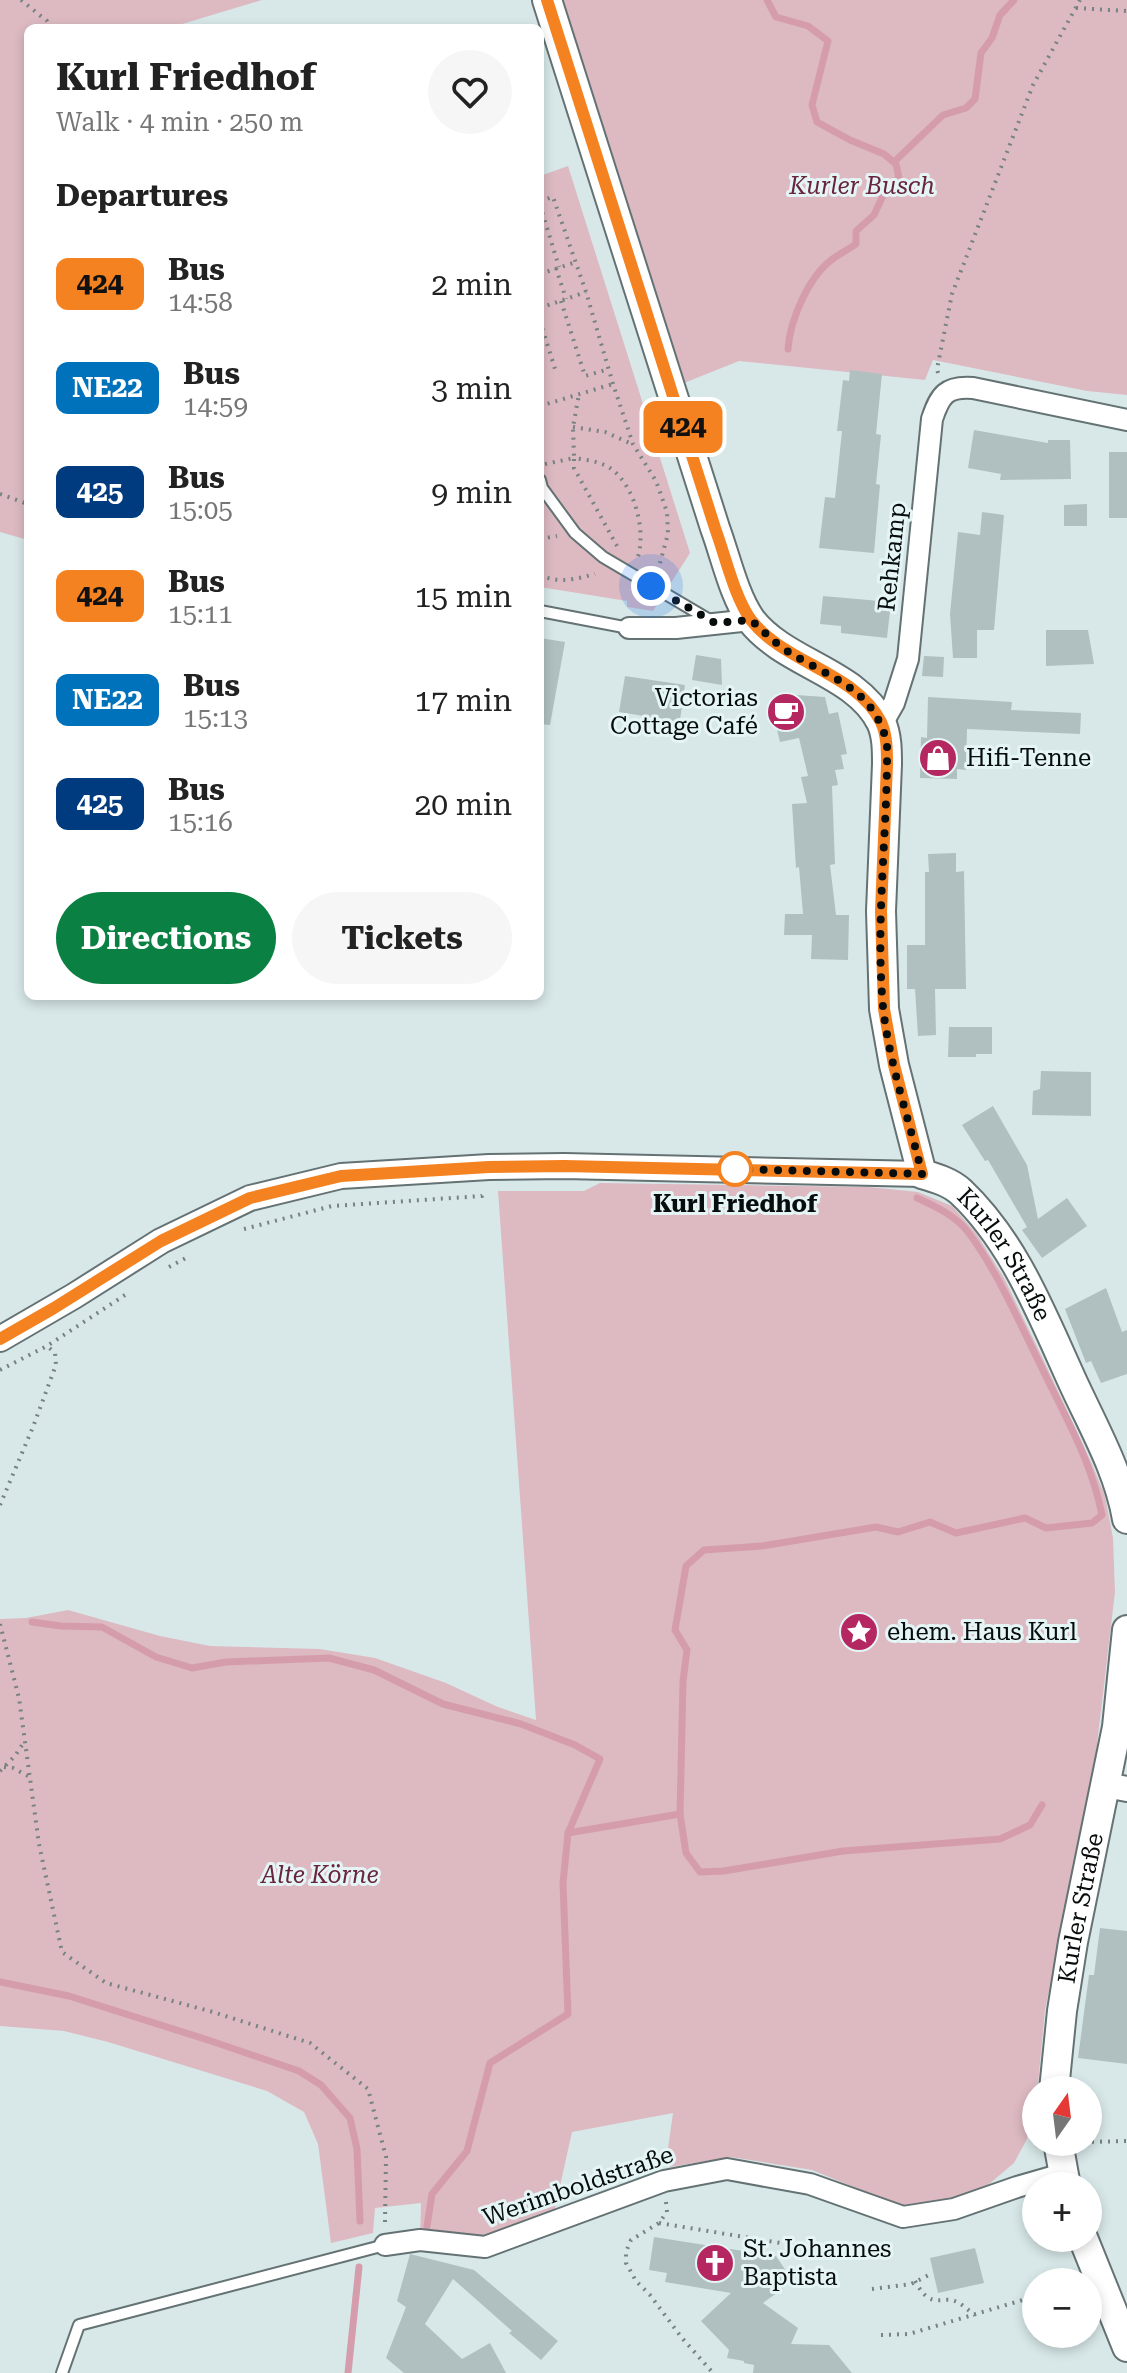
<!DOCTYPE html>
<meta charset="utf-8">
<style>
:root{--surface:#fff;--page:#f6f6f6;--text:#222;--muted:#767676;--accent:#0b8043}
body{margin:0;font-family:"Roboto Serif",serif;background:var(--page);color:var(--text);height:100vh;display:flex;flex-direction:column;font-size:30px;white-space:nowrap}
*{box-sizing:border-box;margin:0}
p{font-size:26px;color:var(--muted)}
.icon{flex:none;width:44px;height:44px;fill:none;stroke:currentColor;stroke-width:2;stroke-linecap:round;stroke-linejoin:round}
.map{position:relative;flex:1;overflow:hidden}
.drawer{position:absolute;left:24px;top:24px;width:520px;height:976px;display:flex;flex-direction:column;background:var(--surface);border-radius:12px;box-shadow:0 4px 12px #0003}
.drawer>*{flex:none}
.badge{padding:0 16px;border-radius:12px;font-size:28px;line-height:52px}
.needle{width:52px;rotate:14deg}
.fabs{position:absolute;left:1022px;top:2076px;display:grid;gap:16px}
.fabs a{display:grid;place-items:center;width:80px;height:80px;border-radius:50%;background:var(--surface);box-shadow:0 4px 12px #0003;font-size:40px}
.you{position:absolute;width:40px;height:40px;margin:-20px;border:6px solid #fff;border-radius:50%;background:#1a73e8;box-shadow:0 0 0 12px #1a73e833}
.map>.badge{position:absolute;translate:-50% -50%;box-shadow:0 0 0 4px #fff}
h2{padding:0 32px;font-size:30px;line-height:72px}
.round{display:grid;place-items:center;flex:none;width:84px;height:84px;border-radius:42px;background:var(--page)}
.overview{display:flex;align-items:center;justify-content:space-between;height:136px;padding:0 32px}
h1{font-size:38px;font-weight:700;line-height:60px}
.primary-button{display:flex;gap:16px;margin-top:auto;padding:16px 32px}
.primary-button a{flex:1;height:92px;border-radius:48px;background:var(--accent);color:#fff;font-size:32px;font-weight:700;line-height:92px;text-align:center}
.primary-button a+a{background:var(--page);color:var(--text)}
ul{padding:0;list-style:none}
li{display:flex;align-items:center;gap:24px;height:104px;padding:0 32px}
li div{flex:1}
li b{display:block;font-size:30px}
li em{font-style:normal}
li .badge{min-width:88px;font-weight:700;text-align:center}
.map>svg:first-child{display:block}
.green{fill:#ddbac2}
.lines{fill:none;stroke-linecap:round;stroke-linejoin:round}
.stream{stroke:#d59dab;stroke-width:7}
.building{fill:#b0c0c0}
.service-casing{stroke:#647273;stroke-width:14}
.minor-casing{stroke:#647273;stroke-width:24}
.tertiary-casing{stroke:#647273;stroke-width:28}
.secondary-casing{stroke:#647273;stroke-width:32}
.path{stroke:#778283;stroke-width:4;stroke-dasharray:2 6;stroke-linecap:butt}
.service{stroke:#fff;stroke-width:10}
.minor{stroke:#fff;stroke-width:20}
.tertiary{stroke:#fff;stroke-width:24}
.secondary{stroke:#fff;stroke-width:28}
.line-casing{stroke:#fff;stroke-width:18}
.line{stroke:#f58220;stroke-width:12}
.walk{stroke:#070c0d;stroke-width:8;stroke-dasharray:0 14.4}
.stop-dot{fill:#fff;stroke:#f58220;stroke-width:4}
.labels{text-anchor:middle;dominant-baseline:central;stroke-width:6;stroke-linejoin:round;paint-order:stroke}
.park-label{font-size:24px;font-style:italic;fill:#68253c;stroke:#e5f5f6}
.street-label{font-size:24px;fill:#070c0d;stroke:#e5f5f6}
.poi-label{font-size:24px;fill:#070c0d;stroke:#e5f5f6;text-anchor:start}
.stop-label{font-size:24px;font-weight:bold;fill:#070c0d;stroke:#e5f5f6}
</style>
<div class="map">
<svg width="1127" height="2373" viewBox="0 0 1127 2373">
<rect width="100%" height="100%" fill="#d8e8e9"/>
<!-- green -->
<g class="green">
<path d="M 0,0 L 262,0 L 169,28 L 28,28 L 28,540 L 0,532 Z"/>
<path d="M 557,0 L 1127,0 L 1127,395 L 1087,391 L 933,360 L 925,380 L 739,361 L 674,387 L 670,341 Z"/>
<path d="M 568,166 L 690,553 L 653,611 L 627,607 L 627,601 L 540,587 L 540,176 Z"/>
<path d="M 600,1183 L 869,1187 L 918,1192 L 952,1206 L 976,1233 L 1004,1278 L 1043,1359 L 1092,1464 L 1105,1496 L 1113,1538 L 1115,1592 L 1094,1770 L 1045,2010 L 1036,2105 L 1029,2106 L 1027,2139 L 1014,2163 L 988,2185 L 949,2200 L 900,2206 L 812,2170 L 731,2157 L 670,2167 L 668,2148 L 673,2113 L 572,2132 L 552,2222 L 485,2247 L 420,2240 L 421,2203 L 375,2208 L 373,2233 L 331,2243 L 318,2144 L 304,2112 L 267,2091 L 108,2042 L 64,2031 L 0,2026 L 0,1619 L 26,1618 L 68,1610 L 160,1636 L 210,1646 L 320,1649 L 375,1658 L 446,1683 L 498,1707 L 536,1720 L 498,1191 L 584,1191 Z"/>
</g>
<g class="lines">
<!-- stream -->
<g class="stream">
<path d="M 767,0 L 776,17 L 808,26 L 828,41 L 812,105 L 817,122 L 850,140 L 884,154 L 896,164 L 899,178 L 886,189 L 874,215 L 856,231 L 856,244 C 849,249 841,253 834,258 C 809,275 790,320 788,349"/>
<path d="M 894,162 L 943,115 L 966,108 L 975,99 L 981,53 L 992,38 L 1000,15 L 1014,0"/>
<path d="M 917,1198 C 935,1206 956,1216 968,1232 C 996,1269 1018,1320 1039,1362 C 1063,1413 1091,1459 1102,1515 L 1092,1523 L 1046,1528 L 1025,1518 L 956,1533 L 930,1522 L 898,1532 L 876,1527 L 762,1546 L 704,1550 L 686,1566 L 675,1630 L 687,1650 L 683,1681 L 680,1814 L 686,1853 L 700,1872 L 724,1871 L 843,1851 L 1000,1839 L 1030,1825 L 1042,1805"/>
<path d="M 32,1622 L 61,1626 L 102,1627 L 156,1657 L 192,1668 L 226,1662 L 329,1658 L 374,1670 L 443,1704 L 521,1724 L 575,1745 L 600,1759 L 568,1833 L 563,1883 L 568,2014 L 490,2063 L 467,2151 L 432,2194 L 427,2226"/>
<path d="M 568,1833 L 680,1814"/>
<path d="M 0,1982 L 69,1996 L 208,2040 L 299,2071 L 321,2085 L 350,2118 L 357,2149 L 360,2221"/>
<path d="M 348,2373 L 359,2267"/>
</g>
</g>
<!-- building -->
<g class="building">
<path d="M 850,370 L 882,374 L 876,434 L 881,435 L 876,484 L 880,485 L 874,553 L 819,548 L 825,497 L 835,498 L 842,431 L 837,431 L 843,380 L 849,381 Z"/>
<path d="M 974,430 L 1048,443 L 1048,440 L 1070,440 L 1071,479 L 1000,480 L 1001,474 L 968,468 Z"/>
<rect x="1109" y="452" width="18" height="66"/>
<path d="M 1087,504 L 1087,526 L 1064,526 L 1064,505 Z"/>
<path d="M 982,512 L 1004,515 L 994,630 L 977,630 L 977,658 L 953,658 L 950,614 L 958,532 L 980,535 Z"/>
<path d="M 823,596 L 891,602 L 887,638 L 841,633 L 841,626 L 820,624 Z"/>
<path d="M 1046,630 L 1088,630 L 1094,664 L 1046,666 Z"/>
<path d="M 540,638 L 565,642 L 550,725 L 540,724 Z"/>
<path d="M 696,655 L 721,659 L 722,685 L 692,680 Z"/>
<path d="M 924,656 L 944,657 L 943,677 L 922,676 Z"/>
<path d="M 625,676 L 685,685 L 680,720 L 666,730 L 656,718 L 619,712 Z"/>
<path d="M 796,695 L 825,697 L 829,714 L 838,712 L 847,754 L 841,755 L 844,769 L 835,770 L 838,785 L 832,786 L 835,864 L 830,865 L 836,915 L 849,915 L 848,960 L 811,959 L 812,935 L 784,935 L 785,914 L 803,914 L 799,867 L 796,868 L 792,804 L 807,803 L 801,777 L 808,776 L 799,738 L 780,742 L 770,701 Z"/>
<path d="M 928,697 L 1012,702 L 1011,710 L 1081,713 L 1080,734 L 967,729 L 966,770 L 957,769 L 957,779 L 920,778 L 921,737 L 927,738 Z"/>
<path d="M 956,853 L 956,872 L 964,871 L 966,989 L 935,989 L 936,1035 L 918,1036 L 915,989 L 907,989 L 907,945 L 925,945 L 925,872 L 929,872 L 928,854 Z"/>
<path d="M 949,1027 L 992,1027 L 992,1054 L 976,1054 L 976,1057 L 948,1057 Z"/>
<path d="M 1041,1071 L 1091,1072 L 1091,1116 L 1032,1115 L 1033,1091 L 1040,1089 Z"/>
<path d="M 993,1106 L 1027,1165 L 1038,1219 L 1067,1198 L 1087,1226 L 1042,1258 L 1022,1230 L 1027,1227 L 988,1160 L 985,1161 L 962,1125 Z"/>
<path d="M 1106,1288 L 1122,1332 L 1127,1330 L 1127,1374 L 1101,1383 L 1091,1361 L 1086,1363 L 1065,1309 Z"/>
<path d="M 1100,1928 L 1127,1931 L 1127,2064 L 1078,2058 L 1089,1975 L 1094,1975 Z"/>
<path d="M 654,2237 L 776,2256 L 788,2274 L 786,2286 L 763,2303 L 798,2328 L 791,2344 L 829,2345 L 852,2373 L 753,2373 L 754,2365 L 744,2363 L 744,2361 L 727,2358 L 729,2350 L 701,2321 L 731,2293 L 665,2282 L 667,2273 L 649,2270 Z"/>
<path d="M 975,2248 L 984,2283 L 938,2293 L 930,2258 Z"/>
<path d="M 410,2254 L 474,2270 L 558,2341 L 541,2360 L 509,2333 L 512,2331 L 453,2279 L 425,2324 L 462,2359 L 490,2343 L 506,2373 L 404,2373 L 386,2358 L 406,2307 L 397,2301 Z"/>
</g>
<g class="lines">
<defs>
<g id="service">
<path d="M 540,480 L 542,488 L 575,533 L 603,557 L 713,622"/>
<path d="M 540,611 L 629,628"/>
<path d="M 62,2373 L 79,2325 L 385,2245"/>
</g>
<g id="minor">
<path d="M 629,628 L 676,628 L 751,620"/>
<path d="M 882,724 L 894,703 L 908,659 L 932,419 C 940,395 946,386 973,388 L 1127,420"/>
<path d="M 385,2245 L 420,2240 L 485,2247 L 664,2181 L 727,2169 L 810,2184 L 903,2217 L 954,2209 L 1017,2187 L 1062,2174"/>
</g>
<g id="tertiary">
<path d="M 0,1339 L 74,1296 L 161,1241 L 250,1198 L 341,1176 L 489,1167 L 564,1166 L 922,1174"/>
<path d="M 1105,1785 L 1127,1789"/>
</g>
<g id="secondary">
<path id="s1" d="M 547,0 L 715,528 C 725,555 734,596 751,620 C 785,664 856,672 881,722 C 887,735 887,750 887,764 L 881,911 L 884,1009 L 894,1065 L 922,1174 C 936,1178 950,1182 961,1192 C 1016,1244 1044,1320 1075,1387 C 1095,1430 1119,1472 1127,1519"/>
<path id="s2" d="M 1054,2090 L 1062,2011 L 1073,1942 L 1117,1727 L 1127,1630"/>
<path d="M 1058,2142 L 1066,2186"/>
<path d="M 1083,2238 L 1127,2347"/>
</g>
</defs>
<!-- service casing -->
<use href="#service" class="service-casing"/>
<!-- minor casing -->
<use href="#minor" class="minor-casing"/>
<!-- tertiary casing -->
<use href="#tertiary" class="tertiary-casing"/>
<!-- secondary casing -->
<use href="#secondary" class="secondary-casing"/>
<!-- path -->
<g class="path">
<path d="M 21,0 L 47,21 L 50,28"/>
<path d="M 1076,8 L 1127,11"/>
<path d="M 540,201 L 553,197 L 586,292 L 613,384 L 633,444 L 656,481 L 667,512 L 668,534 L 658,570"/>
<path d="M 540,205 L 559,267"/>
<path d="M 556,268 L 566,299"/>
<path d="M 540,274 L 576,262"/>
<path d="M 561,301 L 585,376 L 609,369"/>
<path d="M 540,308 L 586,292"/>
<path d="M 540,321 L 556,372"/>
<path d="M 938,373 L 937,369 L 952,294 L 1033,85 L 1080,0"/>
<path d="M 540,406 L 613,384"/>
<path d="M 573,427 L 605,432 L 632,444"/>
<path d="M 545,464 L 574,458 L 573,427 L 579,394"/>
<path d="M 0,494 L 28,504"/>
<path d="M 540,539 L 557,536"/>
<path d="M 617,546 L 574,468 L 574,458 C 586,460 599,461 610,468 C 635,485 647,532 637,560"/>
<path d="M 540,575 C 559,584 576,579 595,574"/>
<path d="M 244,1229 L 332,1206 L 482,1196 L 485,1190"/>
<path d="M 169,1267 L 186,1258"/>
<path d="M 0,1370 L 47,1346 L 125,1295"/>
<path d="M 0,1505 L 33,1427 L 56,1365 L 55,1353 L 47,1346"/>
<path d="M 0,1624 L 19,1698 L 39,1844 L 62,1952 L 106,1983 L 213,2012 L 310,2043 L 368,2089 L 386,2157 L 385,2222"/>
<path d="M 4,1767 L 13,1768 L 30,1777"/>
<path d="M 0,1771 L 15,1756 L 24,1742"/>
<path d="M 1084,2142 L 1127,2141"/>
<path d="M 1089,2197 L 1092,2200 L 1098,2218"/>
<path d="M 666,2202 L 667,2212 L 659,2223 L 631,2240 L 626,2252 L 626,2263 L 636,2281 L 650,2295 L 682,2338 L 713,2373"/>
<path d="M 659,2223 L 842,2253"/>
<path d="M 915,2281 C 932,2313 942,2293 959,2303 C 964,2306 969,2311 975,2315"/>
<path d="M 872,2289 L 911,2284 L 933,2273"/>
<path d="M 881,2335 L 909,2334 L 1036,2296"/>
</g>
<!-- service -->
<use href="#service" class="service"/>
<!-- minor -->
<use href="#minor" class="minor"/>
<!-- tertiary -->
<use href="#tertiary" class="tertiary"/>
<!-- secondary -->
<use href="#secondary" class="secondary"/>
</g>
<g class="lines">
<defs>
<path id="line" d="M 0,1339 L 54,1308 L 161,1241 L 250,1198 L 341,1176 L 489,1167 L 564,1166 L 922,1174 L 894,1065 L 884,1009 L 881,911 L 887,764 C 887,750 887,735 881,722 C 856,672 785,664 751,620 C 734,596 725,555 715,528 L 547,0"/>
</defs>
<!-- line casing -->
<use href="#line" class="line-casing"/>
<!-- line -->
<use href="#line" class="line"/>
<!-- walk -->
<path class="walk" d="M 651,586 L 715,623 L 751,620 C 762,630 772,640 784,649 C 828,678 873,686 887,743 C 888,831 875,919 883,1007 C 889,1063 909,1119 922,1174 L 735,1169"/>
</g>
<!-- icons -->
<defs>
<symbol id="cafe-disc" viewBox="-11 -11 22 22"><circle r="9.5" fill="#b42761" stroke="#e5f5f6"/><path d="M-5.5-4.5H6V0H3Q3 3.5 0 3.5H-2.5Q-5.5 3.5-5.5 0ZM3-3.2v2h1.7v-2ZM-6 4.5H4V6H-6Z" fill="#fff"/></symbol>
<symbol id="shop-disc" viewBox="-11 -11 22 22"><circle r="9.5" fill="#b42761" stroke="#e5f5f6"/><path d="M-5-2.5h2.3a2.7 3.5 0 0 1 5.4 0H5L5.5 6h-11ZM-1.5-2.5h3a1.5 2.3 0 0 0-3 0Z" fill="#fff"/></symbol>
<symbol id="sight-disc" viewBox="-11 -11 22 22"><circle r="9.5" fill="#b42761" stroke="#e5f5f6"/><path d="M0-6L1.8-2.2L6-1.7L2.9 1.2L3.7 5.4L0 3.3L-3.7 5.4L-2.9 1.2L-6-1.7L-1.8-2.2Z" fill="#fff"/></symbol>
<symbol id="church-disc" viewBox="-11 -11 22 22"><circle r="9.5" fill="#b42761" stroke="#e5f5f6"/><path d="M-1.2-6h2.4v3.5h3.3v2.4h-3.3V6h-2.4V-.1h-3.3v-2.4h3.3Z" fill="#fff"/></symbol>
</defs>
<g fill-rule="evenodd">
<use href="#cafe-disc" x="764" y="690" width="44" height="44"/>
<use href="#shop-disc" x="916" y="736" width="44" height="44"/>
<use href="#sight-disc" x="837" y="1610" width="44" height="44"/>
<use href="#church-disc" x="693" y="2241" width="44" height="44"/>
</g>
<!-- markers -->
<circle class="stop-dot" cx="735" cy="1169" r="16"/>
<g class="labels">
<!-- park labels -->
<g class="park-label">
<text x="862" y="186">Kurler Busch</text>
<text x="320" y="1875">Alte Körne</text>
</g>
<!-- street labels -->
<g class="street-label">
<text transform="translate(892 557) rotate(-84)">Rehkamp</text>
<text stroke="none"><textPath href="#s1" startOffset="1398">Kurler Straße</textPath></text>
<text stroke="none"><textPath href="#s2" startOffset="184">Kurler Straße</textPath></text>
<text transform="translate(578 2186) rotate(-19)">Werimboldstraße</text>
</g>
<!-- poi labels -->
<g class="poi-label">
<text x="758" y="698" text-anchor="end">Victorias<tspan x="758" dy="28">Cottage Café</tspan></text>
<text x="966" y="758">Hifi-Tenne</text>
<text x="887" y="1632">ehem. Haus Kurl</text>
<text x="743" y="2249">St. Johannes<tspan x="743" dy="28">Baptista</tspan></text>
</g>
<!-- stop labels -->
<g class="stop-label">
<text x="735" y="1204">Kurl Friedhof</text>
</g>
</g>
</svg>
<div class="fabs">
<a><svg class="needle" viewBox="-14 -14 28 28"><path d="M0-13l5 13h-10z" fill="#e53935"/><path d="M0 13l5-13h-10z" fill="#767676"/></svg></a>
<a>+</a>
<a>−</a>
</div>
<div class="you" style="left:651px;top:586px"></div>
<b class="badge" style="left:683px;top:427px;background:#f58220;color:#111">424</b>
<section class="drawer">
<div class="overview"><div><h1>Kurl Friedhof</h1><p>Walk · 4 min · 250 m</p></div><a class="round"><svg class="icon" aria-label="heart" viewBox="0 0 24 24"><path d="M12 20l-8-8c-3-5 5-10 8-4 3-6 11-1 8 4z"/></svg></a></div>
<h2>Departures</h2>
<ul>
<li><span class="badge" style="background:#f58220;color:#111">424</span><div><b>Bus</b><p>14:58</p></div><em>2 min</em></li>
<li><span class="badge" style="background:#0072bc;color:#fff">NE22</span><div><b>Bus</b><p>14:59</p></div><em>3 min</em></li>
<li><span class="badge" style="background:#003b80;color:#fff">425</span><div><b>Bus</b><p>15:05</p></div><em>9 min</em></li>
<li><span class="badge" style="background:#f58220;color:#111">424</span><div><b>Bus</b><p>15:11</p></div><em>15 min</em></li>
<li><span class="badge" style="background:#0072bc;color:#fff">NE22</span><div><b>Bus</b><p>15:13</p></div><em>17 min</em></li>
<li><span class="badge" style="background:#003b80;color:#fff">425</span><div><b>Bus</b><p>15:16</p></div><em>20 min</em></li>
</ul>
<div class="primary-button"><a>Directions</a><a>Tickets</a></div>
</section>
</div>
